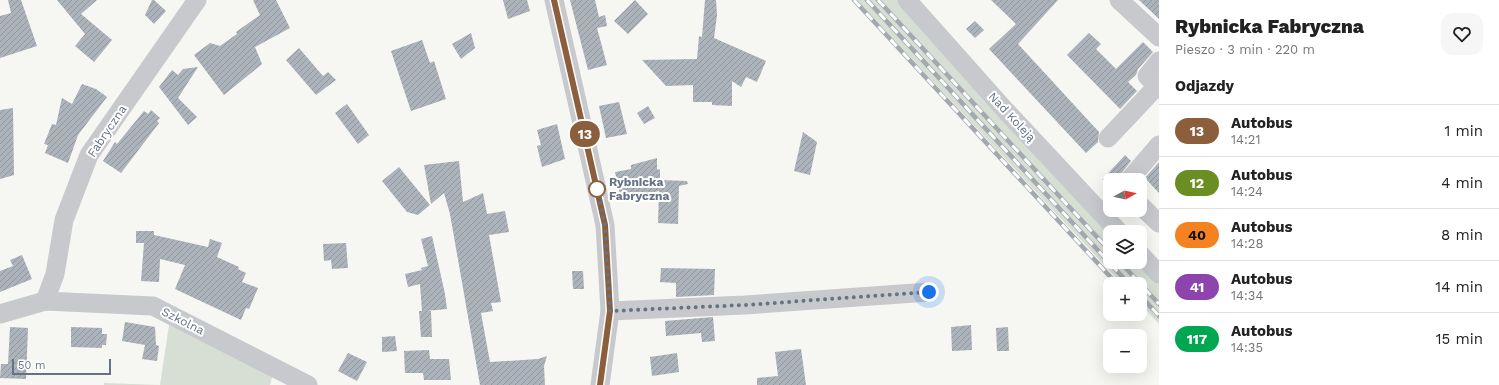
<!DOCTYPE html>
<html lang="pl">
<meta charset="utf-8">
<style>
:root{--surface:#fff;--page:#f6f6f6;--text:#222;--muted:#767676;--line:#e0e0e0}
body{margin:0;font-family:"Work Sans",sans-serif;background:var(--page);color:var(--text);height:100vh;display:flex;flex-direction:column;font-size:15px;white-space:nowrap}
*{box-sizing:border-box;margin:0}
p{font-size:13px;color:var(--muted)}
.icon{flex:none;width:22px;height:22px;fill:none;stroke:currentColor;stroke-width:2;stroke-linecap:round;stroke-linejoin:round}
.map{position:relative;flex:1;overflow:hidden}
.panel{display:flex;flex-direction:column;background:var(--surface);width:340px}
.panel>*{flex:none}
.badge{padding:0 8px;border-radius:13px;font-size:14px;line-height:26px}
.needle{width:26px;rotate:82deg}
.tools{position:absolute;left:1103px;top:173px;display:grid;gap:8px}
.tools a{display:grid;place-items:center;width:44px;height:44px;border-radius:8px;background:var(--surface);box-shadow:0 4px 16px #0002;font-size:20px}
.scale{position:absolute;left:12px;bottom:10px;width:99px;box-sizing:border-box;padding-left:4px;border:2px solid #657385;border-top:0;font-size:11px;line-height:14px;white-space:nowrap;color:#657385;-webkit-text-stroke:3px #fff;paint-order:stroke}
.you{position:absolute;width:20px;height:20px;margin:-10px;border:3px solid #fff;border-radius:50%;background:#1a73e8;box-shadow:0 0 0 6px #1a73e833}
.map>.badge{position:absolute;translate:-50% -50%;box-shadow:0 0 0 2px #fff}
h2{padding:0 16px;font-size:15px;line-height:36px}
.round{display:grid;place-items:center;flex:none;width:42px;height:42px;border-radius:12px;background:var(--page)}
.headline{display:flex;align-items:center;justify-content:space-between;height:68px;padding:0 16px}
h1{font-size:19px;font-weight:800;line-height:30px}
ul{padding:0;list-style:none}
li{display:flex;align-items:center;gap:12px;height:52px;padding:0 16px;border-top:1px solid var(--line)}
li div{flex:1}
li b{display:block;font-size:15px}
li em{font-style:normal}
li .badge{min-width:44px;font-weight:700;text-align:center}
main{display:flex;flex:1;min-height:0}
.map>svg:first-child{display:block}
.green{fill:#d7ded4}
.building{fill:url(#building-hatch)}
.lines{fill:none;stroke-linecap:round;stroke-linejoin:round}
.minor{stroke:#c7c9cd;stroke-width:19}
.rail-casing{stroke:#a4a9b0;stroke-width:4.5}
.rail{stroke:#fff;stroke-width:3;stroke-dasharray:9;stroke-linecap:butt}
.line-casing{stroke:#fff;stroke-width:9}
.line{stroke:#8b5e3c;stroke-width:6}
.walk{stroke:#657385;stroke-width:4;stroke-dasharray:0 7.2}
.stop-dot{fill:#fff;stroke:#8b5e3c;stroke-width:2}
.labels{text-anchor:middle;dominant-baseline:central;stroke-width:4;stroke-linejoin:round;paint-order:stroke}
.street-label{font-size:12px;fill:#657385;stroke:#fff}
.stop-label{font-size:12px;font-weight:bold;fill:#657385;stroke:#fff;text-anchor:start}
</style>
<main>
<div class="map">
<svg width="1159" height="385" viewBox="0 0 1159 385">
<defs>
<pattern id="building-hatch" width="6" height="6" patternUnits="userSpaceOnUse"><rect width="6" height="6" fill="#adb3ba"/><path d="M-1 1l2-2M0 6l6-6M5 7l2-2" fill="none" stroke="#90969d"/></pattern>
</defs>
<rect width="100%" height="100%" fill="#f6f6f3"/>
<!-- green -->
<g class="green">
<path d="M 857,0 L 900,0 L 1110,232 L 1110,262 L 1140,262 L 1159,281 L 1159,324 L 1140,303 L 1140,284 L 1122,284 Z"/>
<path d="M 169,325 L 221,349 L 272,377 L 270,385 L 104,385 L 104,383 L 160,385 Z"/>
</g>
<!-- building -->
<g class="building">
<path d="M 8,0 L 21,0 L 37,46 L 0,58 L 0,16 L 11,13 Z"/>
<path d="M 57,0 L 97,0 L 81,14 L 112,40 L 94,62 L 75,46 L 85,34 Z"/>
<path d="M 152,0 L 154,0 L 166,11 L 154,24 L 145,15 Z"/>
<path d="M 253,0 L 276,0 L 290,28 L 255,47 L 262,64 L 224,95 L 194,55 L 210,43 L 220,46 L 237,34 L 236,32 L 260,15 Z"/>
<path d="M 503,0 L 527,0 L 530,11 L 508,19 Z"/>
<path d="M 570,0 L 595,0 L 599,17 L 605,15 L 607,26 L 597,28 L 607,65 L 588,70 Z"/>
<path d="M 635,0 L 648,14 L 628,34 L 614,21 Z"/>
<path d="M 705,0 L 716,0 L 717,15 L 714,38 L 766,61 L 757,82 L 746,77 L 741,87 L 732,81 L 732,106 L 712,105 L 712,102 L 693,102 L 693,85 L 666,86 L 642,60 L 697,59 L 699,36 L 702,37 Z"/>
<path d="M 991,0 L 1058,0 L 1018,44 L 1099,132 L 1098,142 L 1086,153 L 989,49 L 1016,24 Z"/>
<path d="M 1139,0 L 1159,0 L 1159,19 Z"/>
<path d="M 975,21 L 984,30 L 975,38 L 966,29 Z"/>
<path d="M 471,33 L 475,48 L 461,59 L 452,44 Z"/>
<path d="M 1089,33 L 1101,44 L 1096,49 L 1116,69 L 1143,42 L 1153,52 L 1138,69 L 1136,75 L 1128,82 L 1137,91 L 1120,109 L 1067,55 Z"/>
<path d="M 422,40 L 430,63 L 434,61 L 446,99 L 411,111 L 391,51 Z"/>
<path d="M 299,48 L 323,76 L 328,72 L 336,80 L 316,95 L 286,60 Z"/>
<path d="M 198,67 L 178,98 L 197,117 L 188,125 L 159,87 L 172,70 L 178,75 L 183,69 Z"/>
<path d="M 82,84 L 96,89 L 107,97 L 78,135 L 68,163 L 45,153 L 48,145 L 44,144 L 52,124 L 56,125 L 62,98 L 72,104 Z"/>
<path d="M 619,102 L 627,134 L 606,138 L 599,106 Z"/>
<path d="M 347,104 L 369,135 L 358,144 L 335,113 Z"/>
<path d="M 648,106 L 655,118 L 644,124 L 637,113 Z"/>
<path d="M 13,108 L 14,175 L 0,179 L 0,110 Z"/>
<path d="M 151,110 L 160,118 L 157,121 L 159,123 L 121,173 L 103,161 L 115,142 L 117,144 L 144,111 L 148,114 Z"/>
<path d="M 557,124 L 565,159 L 542,167 L 537,146 L 541,145 L 537,130 Z"/>
<path d="M 803,132 L 817,142 L 810,175 L 794,171 Z"/>
<path d="M 1125,155 L 1131,161 L 1116,180 L 1102,180 Z"/>
<path d="M 657,158 L 657,170 L 660,169 L 660,180 L 687,181 L 688,184 L 679,186 L 678,224 L 658,223 L 659,191 L 621,199 L 615,172 L 631,169 L 631,165 Z"/>
<path d="M 459,161 L 463,202 L 483,193 L 487,214 L 505,211 L 509,232 L 489,235 L 501,302 L 491,303 L 493,311 L 481,313 L 490,362 L 538,359 L 547,356 L 544,366 L 545,385 L 480,385 L 450,214 L 444,193 L 431,204 L 424,165 Z"/>
<path d="M 1159,162 L 1159,193 L 1145,178 Z"/>
<path d="M 399,167 L 430,205 L 418,215 L 407,212 L 382,181 Z"/>
<path d="M 136,231 L 154,231 L 154,235 L 208,247 L 210,239 L 222,243 L 217,257 L 239,267 L 238,269 L 246,273 L 242,282 L 258,288 L 249,309 L 246,308 L 241,320 L 175,289 L 185,265 L 160,259 L 159,282 L 141,281 L 144,243 L 136,243 Z"/>
<path d="M 432,236 L 445,294 L 447,309 L 426,311 L 431,311 L 432,337 L 421,337 L 419,311 L 422,311 L 420,284 L 408,287 L 405,274 L 422,270 L 421,268 L 428,266 L 421,239 Z"/>
<path d="M 346,243 L 348,268 L 332,269 L 331,260 L 324,261 L 323,244 Z"/>
<path d="M 22,255 L 32,279 L 0,292 L 0,271 L 13,266 L 10,260 Z"/>
<path d="M 661,268 L 715,269 L 714,295 L 676,297 L 676,283 L 660,282 Z"/>
<path d="M 572,271 L 583,271 L 584,289 L 573,289 Z"/>
<path d="M 713,317 L 715,341 L 702,342 L 701,333 L 666,336 L 665,321 Z"/>
<path d="M 125,322 L 155,327 L 156,345 L 159,346 L 157,361 L 142,359 L 145,345 L 122,341 Z"/>
<path d="M 971,325 L 972,350 L 952,351 L 951,327 Z"/>
<path d="M 10,327 L 28,328 L 26,379 L 0,378 L 1,364 L 8,364 Z"/>
<path d="M 71,327 L 102,328 L 102,334 L 107,334 L 106,345 L 102,345 L 102,348 L 71,347 Z"/>
<path d="M 1008,327 L 1009,351 L 997,351 L 996,328 Z"/>
<path d="M 395,336 L 397,351 L 382,352 L 382,337 Z"/>
<path d="M 801,349 L 806,385 L 757,385 L 757,378 L 778,376 L 775,352 Z"/>
<path d="M 429,350 L 430,359 L 449,359 L 451,380 L 424,380 L 423,373 L 405,373 L 404,351 Z"/>
<path d="M 348,353 L 367,362 L 357,381 L 338,371 Z"/>
<path d="M 677,353 L 679,372 L 652,376 L 650,357 Z"/>
</g>
<g class="lines">
<!-- minor -->
<g class="minor">
<path d="M 554,0 L 605,225 L 610,311 L 600,385"/>
<path d="M 907,0 L 1005,110 L 1119,232"/>
<path d="M 1119,0 L 1159,37"/>
<path d="M 1108,138 L 1157,86 L 1147,76 L 1159,61"/>
<path d="M 1129,180 L 1159,145"/>
<path d="M 1140,205 L 1159,223"/>
<path d="M 1140,254 L 1159,274"/>
<path d="M 45,301 L 55,274 L 64,220 L 89,155 L 197,0"/>
<path d="M 610,311 L 745,305 L 929,292"/>
<path d="M 0,314 L 45,301 L 153,306 L 308,385"/>
</g>
<defs>
<g id="rail">
<path d="M 854,0 L 1117,284"/>
<path d="M 867,0 L 1129,284"/>
<path d="M 878,0 L 1110,251"/>
<path d="M 1120,262 L 1159,304"/>
<path d="M 1140,295 L 1159,316"/>
<path d="M 1140,309 L 1143,311"/>
</g>
</defs>
<!-- rail casing -->
<use href="#rail" class="rail-casing"/>
<!-- rail -->
<use href="#rail" class="rail"/>
</g>
<g class="lines">
<defs>
<path id="line" d="M 554,0 L 605,225 L 610,311 L 600,385"/>
</defs>
<!-- line casing -->
<use href="#line" class="line-casing"/>
<!-- line -->
<use href="#line" class="line"/>
<!-- walk -->
<path class="walk" d="M 597,189 L 605,225 L 610,311 L 745,305 L 929,292"/>
</g>
<!-- markers -->
<circle class="stop-dot" cx="597" cy="189" r="8"/>
<g class="labels">
<!-- street labels -->
<g class="street-label">
<text transform="translate(1012 117) rotate(47)">Nad Koleją</text>
<text transform="translate(107 131) rotate(-56)">Fabryczna</text>
<text transform="translate(183 321) rotate(27)">Szkolna</text>
</g>
<!-- stop labels -->
<g class="stop-label">
<text x="609" y="182">Rybnicka<tspan x="609" dy="14">Fabryczna</tspan></text>
</g>
</g>
</svg>
<div class="tools">
<a><svg class="needle" viewBox="-14 -14 28 28"><path d="M0-13l5 13h-10z" fill="#e53935"/><path d="M0 13l5-13h-10z" fill="#767676"/></svg></a>
<a><svg class="icon" aria-label="layers" viewBox="0 0 24 24"><path d="M12 4l9 5-9 5-9-5zM3 14l9 5 9-5"/></svg></a>
<a>+</a>
<a>−</a>
</div>
<div class="scale">50 m</div>
<div class="you" style="left:929px;top:292px"></div>
<b class="badge" style="left:585px;top:134px;background:#8b5e3c;color:#fff">13</b>
</div>
<section class="panel">
<div class="headline"><div><h1>Rybnicka Fabryczna</h1><p>Pieszo · 3 min · 220 m</p></div><a class="round"><svg class="icon" aria-label="heart" viewBox="0 0 24 24"><path d="M12 20l-8-8c-3-5 5-10 8-4 3-6 11-1 8 4z"/></svg></a></div>
<h2>Odjazdy</h2>
<ul>
<li><span class="badge" style="background:#8b5e3c;color:#fff">13</span><div><b>Autobus</b><p>14:21</p></div><em>1 min</em></li>
<li><span class="badge" style="background:#6b8e23;color:#fff">12</span><div><b>Autobus</b><p>14:24</p></div><em>4 min</em></li>
<li><span class="badge" style="background:#f58220;color:#111">40</span><div><b>Autobus</b><p>14:28</p></div><em>8 min</em></li>
<li><span class="badge" style="background:#8e44ad;color:#fff">41</span><div><b>Autobus</b><p>14:34</p></div><em>14 min</em></li>
<li><span class="badge" style="background:#00a651;color:#fff">117</span><div><b>Autobus</b><p>14:35</p></div><em>15 min</em></li>
</ul>
</section>
</main>
